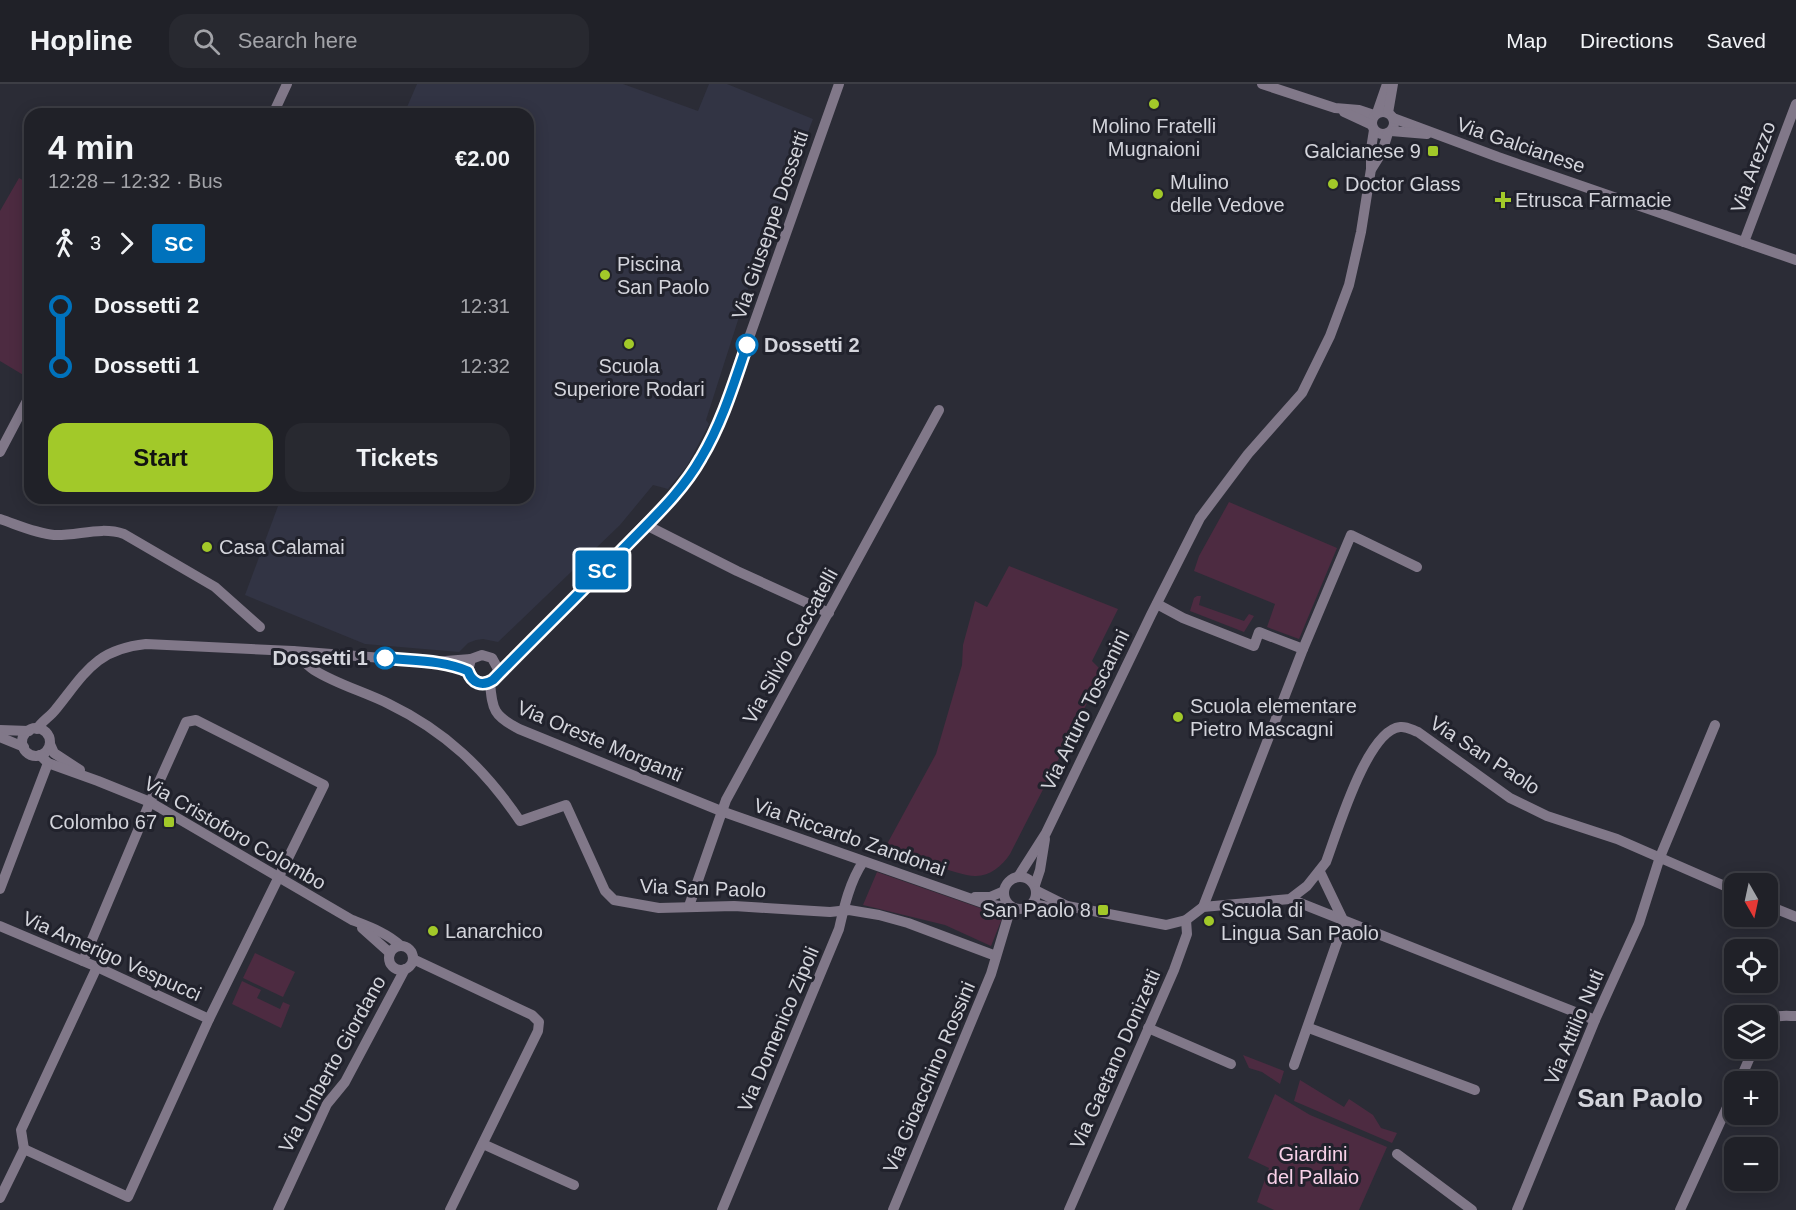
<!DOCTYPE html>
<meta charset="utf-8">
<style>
:root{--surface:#202128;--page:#282930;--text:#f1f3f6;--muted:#a2a3a8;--line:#3d3e45;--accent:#a2c929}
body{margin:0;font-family:Arial,sans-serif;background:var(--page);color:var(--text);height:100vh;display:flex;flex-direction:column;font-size:22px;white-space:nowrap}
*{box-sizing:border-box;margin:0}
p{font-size:20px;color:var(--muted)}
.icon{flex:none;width:33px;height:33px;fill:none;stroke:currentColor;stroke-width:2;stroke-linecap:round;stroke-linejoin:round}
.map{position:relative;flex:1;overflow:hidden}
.drawer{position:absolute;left:24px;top:24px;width:510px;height:396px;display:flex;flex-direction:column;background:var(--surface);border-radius:18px;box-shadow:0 3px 15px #0003,0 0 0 2px var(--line)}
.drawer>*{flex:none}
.badge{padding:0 12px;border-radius:4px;font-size:21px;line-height:39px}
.needle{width:39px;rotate:171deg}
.buttons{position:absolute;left:1724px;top:789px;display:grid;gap:12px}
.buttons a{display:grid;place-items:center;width:54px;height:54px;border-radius:12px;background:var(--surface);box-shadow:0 3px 15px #0003,0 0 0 2px var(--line);font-size:30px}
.map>.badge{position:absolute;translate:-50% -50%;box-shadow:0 0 0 3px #fff}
.legs{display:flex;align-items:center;gap:9px;height:66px;padding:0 24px;font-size:20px}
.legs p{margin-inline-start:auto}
.summary{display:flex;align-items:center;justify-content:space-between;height:102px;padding:0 24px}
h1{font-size:33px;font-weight:600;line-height:45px}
.action{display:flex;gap:12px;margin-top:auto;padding:12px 24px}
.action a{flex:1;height:69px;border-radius:18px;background:var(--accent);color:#111;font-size:24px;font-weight:600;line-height:69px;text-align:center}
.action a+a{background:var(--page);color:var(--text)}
ul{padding:0 24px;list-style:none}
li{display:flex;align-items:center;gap:21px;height:60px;font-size:22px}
li i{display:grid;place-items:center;width:9px;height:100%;margin:0 8px;background:currentColor}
li i::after{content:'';width:15px;height:15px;margin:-8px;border:4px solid;border-radius:50%;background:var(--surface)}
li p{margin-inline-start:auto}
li:first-child i{background:linear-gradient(#0000 50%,currentColor 0)}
li:last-child i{background:linear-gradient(currentColor 50%,#0000 0)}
header{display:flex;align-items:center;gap:36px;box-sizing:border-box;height:84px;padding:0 30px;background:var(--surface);border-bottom:2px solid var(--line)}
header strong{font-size:28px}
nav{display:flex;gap:33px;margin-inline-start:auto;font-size:21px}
.search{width:420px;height:54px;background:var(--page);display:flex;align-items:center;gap:15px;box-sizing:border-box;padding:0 21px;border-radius:18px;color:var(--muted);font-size:22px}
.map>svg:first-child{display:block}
.built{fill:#323444}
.green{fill:#4d2b41}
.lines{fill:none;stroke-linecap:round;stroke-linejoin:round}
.minor{stroke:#817889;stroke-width:10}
.line-1-casing{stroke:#fff;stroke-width:14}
.line-1{stroke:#0072bc;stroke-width:9}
.poi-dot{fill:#a2c929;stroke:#21222c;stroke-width:2}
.stop-1-dot{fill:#fff;stroke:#0072bc;stroke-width:3}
.labels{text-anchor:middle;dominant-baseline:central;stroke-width:6;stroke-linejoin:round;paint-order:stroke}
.poi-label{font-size:20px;fill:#d4d5dc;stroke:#21222c;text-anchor:start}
.street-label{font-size:20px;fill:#d4d5dc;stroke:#21222c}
.stop-label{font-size:20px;font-weight:bold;fill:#d4d5dc;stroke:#21222c;text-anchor:start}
.park-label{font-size:20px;fill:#f8d1e8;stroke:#21222c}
.district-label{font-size:26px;font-weight:bold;fill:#d4d5dc;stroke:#21222c}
</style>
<header>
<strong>Hopline</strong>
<div class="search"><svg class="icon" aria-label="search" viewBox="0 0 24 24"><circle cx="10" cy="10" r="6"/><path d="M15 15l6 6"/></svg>Search here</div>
<nav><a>Map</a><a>Directions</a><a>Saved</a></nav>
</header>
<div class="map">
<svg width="1796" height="1126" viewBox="0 0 1796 1126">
<rect width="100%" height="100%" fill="#2b2c36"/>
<!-- built -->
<path class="built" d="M 417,0 L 623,0 L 698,27 L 709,0 L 727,0 L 813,35 L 755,183 L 706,336 L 709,340 L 687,382 L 668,405 L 653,401 L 620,441 L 498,558 L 483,555 L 476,556 L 468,559 L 459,568 L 365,560 L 245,511 L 281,414 L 528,414 L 528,30 L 404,30 Z"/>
<!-- green -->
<g class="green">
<path d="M 19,94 L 30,100 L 30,283 L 25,292 L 0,277 L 0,127 Z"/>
<path d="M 1229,418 L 1337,464 L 1299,555 L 1267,543 L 1275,520 L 1194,487 L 1199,472 Z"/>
<path d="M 1009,482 L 1118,525 L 1092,577 L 1103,588 L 1010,770 C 1002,782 990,792 976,792 C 959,793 905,769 886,762 L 936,670 L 962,581 L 963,561 L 975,517 L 987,523 Z"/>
<path d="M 1197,512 L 1201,512 L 1199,521 L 1244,537 L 1249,530 L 1254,532 L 1244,548 L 1190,527 L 1194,514 Z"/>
<path d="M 877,788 L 1003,832 L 991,862 L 945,841 L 863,821 Z"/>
<path d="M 255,869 L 295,888 L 283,913 L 243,894 Z"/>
<path d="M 242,897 L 261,906 L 257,914 L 280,925 L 283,918 L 290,921 L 281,944 L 232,920 Z"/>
<path d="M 1243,971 L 1284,987 L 1280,1000 L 1262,988 L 1249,984 Z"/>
<path d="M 1300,996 L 1344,1023 L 1349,1015 L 1373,1031 L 1381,1044 L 1397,1049 L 1392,1059 L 1294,1017 Z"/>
<path d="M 1275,1010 L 1310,1031 L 1387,1063 L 1359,1126 L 1274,1126 L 1257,1118 L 1269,1084 L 1248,1074 Z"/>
</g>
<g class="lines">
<!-- minor -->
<g class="minor">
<path d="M 1262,0 L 1335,24 L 1359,26 L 1374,31"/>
<circle cx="1383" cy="39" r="11"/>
<path d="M 1344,28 L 1372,41"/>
<path d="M 1377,29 L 1387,0"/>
<path d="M 1388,29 L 1393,0"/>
<path d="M 273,30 L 287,0"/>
<path d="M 1393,34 L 1498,73 L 1796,176"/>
<path d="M 1391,47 L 1427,50"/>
<path d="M 1372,84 L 1382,68 L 1388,49"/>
<path d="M 1744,158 L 1796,20"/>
<path d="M 0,368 L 30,311"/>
<path d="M 0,435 C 18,441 35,449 54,451 C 78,452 100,442 124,450 L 215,503 L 260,543"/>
<path d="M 646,441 L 737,487 L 829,529"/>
<path d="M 1157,520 L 1183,534 L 1254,562 L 1259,548 L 1303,565"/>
<path d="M 293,567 C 300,573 306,581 314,586 C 336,600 365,608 389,620 C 445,647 485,685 520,737 L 566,721 L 605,807 L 614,816 L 659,824 L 734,822 L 830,828 L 849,826 L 879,831 L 908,839 L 996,872"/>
<path d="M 495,594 L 498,585 L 492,574 L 482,571 L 471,575 L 468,587 L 473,596 L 485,600 L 493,596 L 675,409 L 702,374 L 723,327 L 839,0"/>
<path d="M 490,598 C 492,626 494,632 519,645 L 721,727 L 983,819 L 999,822 L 1008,821"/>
<circle cx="36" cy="658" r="14"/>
<path d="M 37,645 C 42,637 50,633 56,625 C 85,589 96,565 146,560 L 293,567 L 433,578 L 471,575"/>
<path d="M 0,646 L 29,647"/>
<path d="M 0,653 L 24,663"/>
<path d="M 50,660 L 54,669 L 80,686"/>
<path d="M 40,671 L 48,679 L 98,697 L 150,718 L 352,836 C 370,843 387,849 401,862"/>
<circle cx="1020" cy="809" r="16"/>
<path d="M 1018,793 L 1046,749 L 1151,531 L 1200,434 L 1248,370 L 1302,309 L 1330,252 L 1349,201 L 1361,148 L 1371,85 L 1371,65 L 1374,46"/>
<path d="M 1035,801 L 1040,786 L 1045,755"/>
<path d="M 0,805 L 48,679"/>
<path d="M 1037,807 L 1067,822 L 1166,841 L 1186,836 L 1203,823 L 1290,815 L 1307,802 L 1326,778 C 1337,749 1367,646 1400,643 C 1407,642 1412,646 1418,648 L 1510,714 L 1547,732 L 1617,755 L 1734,806"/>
<path d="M 975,813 L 990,813 L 1004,807"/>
<path d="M 1290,815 L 1595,936"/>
<path d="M 1033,820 L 1058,825 L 1067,822"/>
<path d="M 1767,821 L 1796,833"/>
<path d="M 689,822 L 726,716 L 939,326"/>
<path d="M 1203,823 L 1303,565 L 1351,451 L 1417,483"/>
<path d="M 0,842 L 97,883 L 209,935"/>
<path d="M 362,844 L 390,869"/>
<circle cx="401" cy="874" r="12"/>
<path d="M 413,875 L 532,931 L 539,938 L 538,947 L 450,1126"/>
<path d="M 1767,938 C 1774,930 1786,932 1796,932"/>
<path d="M 1148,944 L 1231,980"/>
<path d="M 1309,944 L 1475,1006"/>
<path d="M 1294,981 L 1344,838 L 1320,788"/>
<path d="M 1739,998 L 1754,964"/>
<path d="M 483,1060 L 574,1101"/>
<path d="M 24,1065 L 21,1046 L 97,883"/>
<path d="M 1397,1070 L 1472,1126"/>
<path d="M 0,1114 L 24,1065 L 128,1113 L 209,935 L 324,701 L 196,636 L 186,638 L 150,718 L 83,877"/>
<path d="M 278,1126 L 327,1020 L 345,998 L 405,885"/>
<path d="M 722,1126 L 839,845 C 844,823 850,797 863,778"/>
<path d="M 893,1126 L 991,890 L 1011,823"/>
<path d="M 1069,1126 L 1174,886 L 1187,850 L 1186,836"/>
<path d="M 1517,1126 L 1595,936 L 1639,839 L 1660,773 L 1715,641"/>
<path d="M 1680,1126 L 1734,1008"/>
</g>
</g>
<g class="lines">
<defs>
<path id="line-1" d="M 385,574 C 412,577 443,576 468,587 C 472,599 482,603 493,596 C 536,552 581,508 624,464 C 651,436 682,408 701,374 C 722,339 734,299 747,261"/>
</defs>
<!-- line-1 casing -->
<use href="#line-1" class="line-1-casing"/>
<!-- line-1 -->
<use href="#line-1" class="line-1"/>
</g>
<!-- markers -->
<g class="poi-dot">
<circle cx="1154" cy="20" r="6"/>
<rect x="1427" y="61" width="12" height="12" rx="3"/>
<circle cx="1333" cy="100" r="6"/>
<circle cx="1158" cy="110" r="6"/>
<path d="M1500 107h6v6h6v6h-6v6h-6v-6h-6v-6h6z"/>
<circle cx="605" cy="191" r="6"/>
<circle cx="629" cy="260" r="6"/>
<circle cx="207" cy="463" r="6"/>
<circle cx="1178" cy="633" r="6"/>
<rect x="163" y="732" width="12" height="12" rx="3"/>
<rect x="1097" y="820" width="12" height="12" rx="3"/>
<circle cx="1209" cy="837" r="6"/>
<circle cx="433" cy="847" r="6"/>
</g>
<g class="stop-1-dot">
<circle cx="747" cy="261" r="10"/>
<circle cx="385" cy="574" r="10"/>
</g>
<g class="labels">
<!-- poi labels -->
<g class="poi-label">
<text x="1154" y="42" text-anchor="middle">Molino Fratelli<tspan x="1154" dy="23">Mugnaioni</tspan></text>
<text x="1421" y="67" text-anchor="end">Galcianese 9</text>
<text x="1170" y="98">Mulino<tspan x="1170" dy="23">delle Vedove</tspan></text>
<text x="1345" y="100">Doctor Glass</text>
<text x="1515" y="116">Etrusca Farmacie</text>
<text x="617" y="180">Piscina<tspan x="617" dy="23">San Paolo</tspan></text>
<text x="629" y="282" text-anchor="middle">Scuola<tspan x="629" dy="23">Superiore Rodari</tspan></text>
<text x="219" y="463">Casa Calamai</text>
<text x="1190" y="622">Scuola elementare<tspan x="1190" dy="23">Pietro Mascagni</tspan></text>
<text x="157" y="738" text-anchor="end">Colombo 67</text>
<text x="1091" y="826" text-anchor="end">San Paolo 8</text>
<text x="1221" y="826">Scuola di<tspan x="1221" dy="23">Lingua San Paolo</tspan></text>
<text x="445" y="847">Lanarchico</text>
</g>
<!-- street labels -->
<g class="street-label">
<text transform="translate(1521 61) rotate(19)">Via Galcianese</text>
<text transform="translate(1753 83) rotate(-70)">Via Arezzo</text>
<text transform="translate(770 141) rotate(-71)">Via Giuseppe Dossetti</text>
<text transform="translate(790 562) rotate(-61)">Via Silvio Ceccatelli</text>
<text transform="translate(1085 626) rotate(-64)">Via Arturo Toscanini</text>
<text transform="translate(600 657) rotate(23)">Via Oreste Morganti</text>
<text transform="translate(1485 671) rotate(33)">Via San Paolo</text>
<text transform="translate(235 749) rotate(30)">Via Cristoforo Colombo</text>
<text transform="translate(850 753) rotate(19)">Via Riccardo Zandonai</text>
<text transform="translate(703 804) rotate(2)">Via San Paolo</text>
<text transform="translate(112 872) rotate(24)">Via Amerigo Vespucci</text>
<text transform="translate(1574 943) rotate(-67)">Via Attilio Nuti</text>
<text transform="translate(778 945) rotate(-67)">Via Domenico Zipoli</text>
<text transform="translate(1115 975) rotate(-66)">Via Gaetano Donizetti</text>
<text transform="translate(332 980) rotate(-61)">Via Umberto Giordano</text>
<text transform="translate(929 993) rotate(-67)">Via Gioacchino Rossini</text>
</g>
<!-- stop labels -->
<g class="stop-label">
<text x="764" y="261">Dossetti 2</text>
<text x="368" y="574" text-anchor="end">Dossetti 1</text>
</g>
<!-- park labels -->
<g class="park-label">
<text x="1313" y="1070">Giardini<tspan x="1313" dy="23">del Pallaio</tspan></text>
</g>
<!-- district labels -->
<g class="district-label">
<text x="1640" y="1014">San Paolo</text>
</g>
</g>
</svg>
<div class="buttons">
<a><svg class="needle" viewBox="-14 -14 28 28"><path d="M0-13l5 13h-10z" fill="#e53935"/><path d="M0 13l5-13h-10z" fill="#a2a3a8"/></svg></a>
<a><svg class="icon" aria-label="locate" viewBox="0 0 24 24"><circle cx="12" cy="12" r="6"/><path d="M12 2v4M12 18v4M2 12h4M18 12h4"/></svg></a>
<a><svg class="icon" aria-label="layers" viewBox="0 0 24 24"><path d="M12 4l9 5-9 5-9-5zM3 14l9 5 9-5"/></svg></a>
<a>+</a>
<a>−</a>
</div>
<b class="badge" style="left:602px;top:486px;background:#0072bc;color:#fff">SC</b>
<section class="drawer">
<div class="summary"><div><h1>4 min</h1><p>12:28 – 12:32 · Bus</p></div><b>€2.00</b></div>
<div class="legs"><svg class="icon" aria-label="walk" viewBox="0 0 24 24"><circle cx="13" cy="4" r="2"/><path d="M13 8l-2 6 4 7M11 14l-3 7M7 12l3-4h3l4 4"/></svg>3<svg class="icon" aria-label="forward" viewBox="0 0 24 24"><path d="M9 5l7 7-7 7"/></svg><b class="badge" style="background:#0072bc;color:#fff">SC</b></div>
<ul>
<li><i style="color:#0072bc"></i><b>Dossetti 2</b><p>12:31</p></li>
<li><i style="color:#0072bc"></i><b>Dossetti 1</b><p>12:32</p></li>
</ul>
<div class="action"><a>Start</a><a>Tickets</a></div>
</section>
</div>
